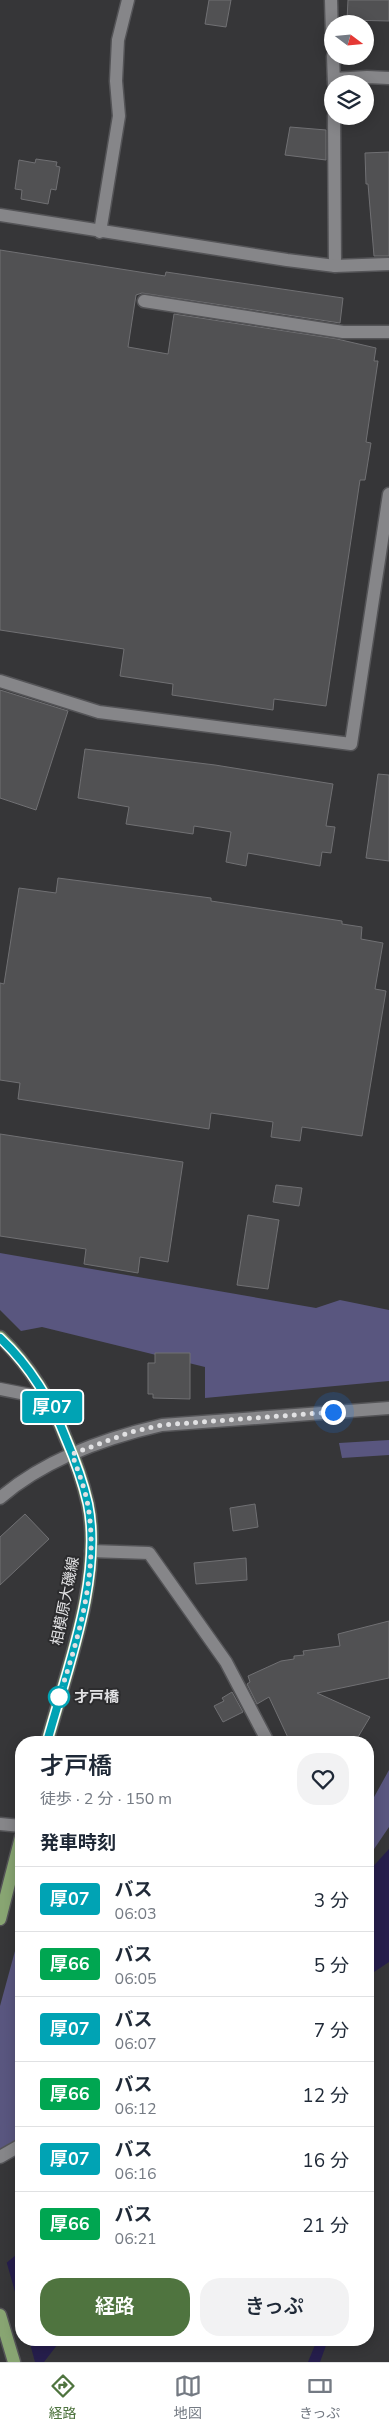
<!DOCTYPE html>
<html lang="ja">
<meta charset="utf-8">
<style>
:root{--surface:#fff;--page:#f2f2f3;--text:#1f2937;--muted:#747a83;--line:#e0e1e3;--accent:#4f743f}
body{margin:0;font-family:"Nunito Sans","Noto Sans JP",sans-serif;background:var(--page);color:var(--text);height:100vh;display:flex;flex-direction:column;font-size:19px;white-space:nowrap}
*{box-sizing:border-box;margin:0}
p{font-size:16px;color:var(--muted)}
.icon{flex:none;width:28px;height:28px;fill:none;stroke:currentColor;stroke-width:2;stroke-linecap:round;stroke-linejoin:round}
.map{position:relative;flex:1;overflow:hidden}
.drawer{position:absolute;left:15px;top:1736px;width:359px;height:610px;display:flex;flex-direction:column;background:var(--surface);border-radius:20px;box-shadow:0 2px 12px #0003}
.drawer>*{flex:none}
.badge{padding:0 10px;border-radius:4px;font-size:18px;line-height:32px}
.needle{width:32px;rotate:106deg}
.fabs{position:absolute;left:324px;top:15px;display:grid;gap:10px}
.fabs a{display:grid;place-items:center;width:50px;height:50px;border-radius:50%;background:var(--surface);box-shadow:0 2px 12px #0003;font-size:25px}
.you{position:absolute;width:25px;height:25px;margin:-12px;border:4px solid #fff;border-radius:50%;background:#1a73e8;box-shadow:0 0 0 8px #1a73e833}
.map>.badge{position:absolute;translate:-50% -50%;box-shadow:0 0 0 2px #fff}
h2{padding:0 25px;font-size:19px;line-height:45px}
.round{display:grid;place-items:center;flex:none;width:52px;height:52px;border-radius:20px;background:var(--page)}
.headline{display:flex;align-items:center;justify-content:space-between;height:85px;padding:0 25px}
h1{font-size:24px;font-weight:600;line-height:38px}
.button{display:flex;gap:10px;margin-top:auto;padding:10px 25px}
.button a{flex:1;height:58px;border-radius:20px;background:var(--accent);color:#fff;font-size:20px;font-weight:600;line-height:58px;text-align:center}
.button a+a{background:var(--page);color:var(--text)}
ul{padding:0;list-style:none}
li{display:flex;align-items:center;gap:15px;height:65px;padding:0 25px;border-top:1px solid var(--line)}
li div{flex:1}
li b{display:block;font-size:19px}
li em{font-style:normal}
li .badge{min-width:55px;font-weight:700;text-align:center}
.tab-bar{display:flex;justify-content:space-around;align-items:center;height:70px;border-top:1px solid var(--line);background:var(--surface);font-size:14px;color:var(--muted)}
.tab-bar a{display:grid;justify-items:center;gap:2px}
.tab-bar .active{color:var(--accent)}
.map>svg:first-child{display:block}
.green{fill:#59567f}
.water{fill:#261e4c}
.pier{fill:#363638}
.building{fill:#515153;stroke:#707073}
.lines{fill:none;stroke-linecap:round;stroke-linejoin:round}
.service-casing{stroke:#545457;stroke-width:15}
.minor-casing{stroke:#545457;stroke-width:15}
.tertiary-casing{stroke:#545457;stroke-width:15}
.primary-casing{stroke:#545457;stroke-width:15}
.service{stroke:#868689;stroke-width:12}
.minor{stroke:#868689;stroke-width:12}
.tertiary{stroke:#868689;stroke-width:12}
.primary{stroke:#88a572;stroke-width:12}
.line-casing{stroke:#fff;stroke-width:11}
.line{stroke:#00a3b4;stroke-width:8}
.walk{stroke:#e1e1e3;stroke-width:5;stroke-dasharray:0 9}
.stop-dot{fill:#fff;stroke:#00a3b4;stroke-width:2.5}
.labels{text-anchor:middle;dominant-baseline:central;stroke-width:4;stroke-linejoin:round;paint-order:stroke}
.street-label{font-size:15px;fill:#e1e1e3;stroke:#2c2c2e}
.stop-label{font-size:15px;font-weight:bold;fill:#e1e1e3;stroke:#2c2c2e;text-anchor:start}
</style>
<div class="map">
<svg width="389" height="2362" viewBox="0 0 389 2362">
<rect width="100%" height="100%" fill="#363638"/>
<!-- green -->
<g class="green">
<path d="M 0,1253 L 316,1308 L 340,1300 L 389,1310 L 389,1381 L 205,1398 L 205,1367 L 42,1327 L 21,1331 L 0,1310 Z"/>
<path d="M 389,1440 L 389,1455 L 342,1458 L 339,1443 Z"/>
<path d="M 389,1770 L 389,1827 L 368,1858 L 368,1808 Z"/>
<path d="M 21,1929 L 21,2140 L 0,2152 L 0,2006 Z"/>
</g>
<!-- water -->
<g class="water">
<path d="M 389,1849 L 389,1962 L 368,1976 L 368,1872 Z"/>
<path d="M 21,2251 L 21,2340 L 61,2340 L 44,2362 L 0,2362 L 0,2268 Z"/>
<path d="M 317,2340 L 328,2340 L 320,2362 L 308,2362 Z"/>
</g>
<!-- pier -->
<path class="pier" d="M 6,2260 L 21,2313 L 21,2340 L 29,2340 L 35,2362 L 0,2362 L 0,2264 Z"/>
<!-- building -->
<g class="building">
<path d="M 209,0 L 231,0 L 226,27 L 205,24 Z"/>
<path d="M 348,0 L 389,0 L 389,21 L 347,20 Z"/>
<path d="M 290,127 L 326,130 L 326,160 L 285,155 Z"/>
<path d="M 389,152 L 389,256 L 374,256 L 368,184 L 366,184 L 365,153 Z"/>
<path d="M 36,159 L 57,162 L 56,166 L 60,167 L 56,190 L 51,189 L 48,204 L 21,199 L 22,190 L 15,189 L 19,160 L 35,163 Z"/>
<path d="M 0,250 L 165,276 L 166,272 L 343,298 L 340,323 L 142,293 L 136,295 L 128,347 L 168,354 L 174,314 L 337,339 L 376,348 L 374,361 L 378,361 L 366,442 L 371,443 L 365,480 L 360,480 L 326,706 L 274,699 L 273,710 L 172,695 L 173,684 L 120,676 L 124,649 L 0,630 Z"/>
<path d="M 0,690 L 68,711 L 36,810 L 0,798 Z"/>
<path d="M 85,749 L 215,765 L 333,784 L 326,826 L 335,827 L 331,853 L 322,852 L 320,866 L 248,853 L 246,866 L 226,862 L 231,832 L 194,826 L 193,834 L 126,824 L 129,807 L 78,798 Z"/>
<path d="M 378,774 L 389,775 L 389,861 L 366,858 Z"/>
<path d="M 58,878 L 211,898 L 211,901 L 342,921 L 342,924 L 362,927 L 361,939 L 383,943 L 375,989 L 386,991 L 362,1136 L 302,1127 L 300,1141 L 271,1137 L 273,1122 L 211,1113 L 209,1129 L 18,1099 L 20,1083 L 0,1080 L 0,983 L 4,984 L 19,888 L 56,893 Z"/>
<path d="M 0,1134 L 183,1162 L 168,1262 L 140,1257 L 138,1273 L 84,1264 L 86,1249 L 0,1236 Z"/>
<path d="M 276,1185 L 302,1188 L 299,1206 L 273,1202 Z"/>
<path d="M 248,1215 L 279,1220 L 268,1289 L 237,1285 Z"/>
<path d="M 155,1353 L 190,1353 L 190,1399 L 153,1398 L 153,1394 L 148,1394 L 148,1363 L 155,1363 Z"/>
<path d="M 255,1504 L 258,1527 L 233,1531 L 230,1508 Z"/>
<path d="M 25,1514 L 49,1539 L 0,1585 L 0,1537 Z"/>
<path d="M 246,1558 L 247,1580 L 196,1584 L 194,1563 Z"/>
<path d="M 389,1621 L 389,1678 L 317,1693 L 370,1717 L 355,1742 L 290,1742 L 269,1697 L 257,1704 L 247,1684 L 250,1682 L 248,1676 L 281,1661 L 294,1659 L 294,1656 L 304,1655 L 303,1651 L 340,1646 L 338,1634 Z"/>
<path d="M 232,1692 L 243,1712 L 223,1722 L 214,1706 L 224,1701 L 222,1698 Z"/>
</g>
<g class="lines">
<defs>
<g id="service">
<path d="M 144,301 L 343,332 L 389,332"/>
<path d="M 0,681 L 99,712 L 351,744 L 389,494"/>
</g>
<g id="minor">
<path d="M 331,0 L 332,35"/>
<path d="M 333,56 L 334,84"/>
<path d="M 334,79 L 367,77 L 389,78"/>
<path d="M 334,116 L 335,266"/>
<path d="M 0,215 L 287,260 L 335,266 L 389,264"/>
<path d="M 100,232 L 119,116 L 116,81 L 118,40 L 128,0"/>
<path d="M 0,1389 L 46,1398"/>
<path d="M 91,1551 L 149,1553 L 226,1662 L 268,1742"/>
<path d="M 0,1824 L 21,1826"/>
<path d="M 0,2157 L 21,2145"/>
</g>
<path id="tertiary" d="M 0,1498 C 45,1459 105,1438 162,1425 L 389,1408"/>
<g id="primary">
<path d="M 0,1337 C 29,1365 52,1402 66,1439 C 75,1459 83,1482 88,1504 C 103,1577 66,1672 47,1742"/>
<path d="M 0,1919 L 21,1837"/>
<path d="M 0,2315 L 14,2362"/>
</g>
</defs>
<!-- service casing -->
<use href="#service" class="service-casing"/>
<!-- minor casing -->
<use href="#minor" class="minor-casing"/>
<!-- tertiary casing -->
<use href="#tertiary" class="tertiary-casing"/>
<!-- primary casing -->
<use href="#primary" class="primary-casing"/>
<!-- service -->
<use href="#service" class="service"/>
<!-- minor -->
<use href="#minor" class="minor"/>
<!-- tertiary -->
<use href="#tertiary" class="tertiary"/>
<!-- primary -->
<use href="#primary" class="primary"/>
</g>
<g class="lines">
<defs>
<path id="line" d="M 0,1338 C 29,1365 52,1402 66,1439 C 75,1460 83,1482 88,1504 C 103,1577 66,1672 47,1742"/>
</defs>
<!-- line casing -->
<use href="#line" class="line-casing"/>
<!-- line -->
<use href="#line" class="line"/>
<!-- walk -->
<path class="walk" d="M 59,1697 C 79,1637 99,1569 88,1506 C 85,1488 78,1471 72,1454 L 131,1432 L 162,1425 L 333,1412"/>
</g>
<!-- markers -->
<circle class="stop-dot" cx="59" cy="1697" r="10"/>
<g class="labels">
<!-- street labels -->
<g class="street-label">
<text transform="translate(65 1601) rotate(-79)">相模原大磯線</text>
</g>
<!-- stop labels -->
<g class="stop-label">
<text x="74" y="1697">才戸橋</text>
</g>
</g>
</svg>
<div class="fabs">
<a><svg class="needle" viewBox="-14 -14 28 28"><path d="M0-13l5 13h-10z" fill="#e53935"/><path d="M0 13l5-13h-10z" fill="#747a83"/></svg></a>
<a><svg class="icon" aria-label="layers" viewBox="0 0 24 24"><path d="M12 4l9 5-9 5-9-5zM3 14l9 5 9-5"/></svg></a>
</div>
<div class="you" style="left:333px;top:1412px"></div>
<b class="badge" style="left:52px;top:1407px;background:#00a3b4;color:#fff">厚07</b>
<section class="drawer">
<div class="headline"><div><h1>才戸橋</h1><p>徒歩 · 2 分 · 150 m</p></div><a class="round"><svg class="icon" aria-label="heart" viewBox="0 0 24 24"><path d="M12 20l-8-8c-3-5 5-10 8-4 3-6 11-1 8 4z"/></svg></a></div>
<h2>発車時刻</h2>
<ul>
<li><span class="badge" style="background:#00a3b4;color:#fff">厚07</span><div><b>バス</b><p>06:03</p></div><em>3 分</em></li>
<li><span class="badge" style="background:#00a651;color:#fff">厚66</span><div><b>バス</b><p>06:05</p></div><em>5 分</em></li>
<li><span class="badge" style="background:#00a3b4;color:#fff">厚07</span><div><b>バス</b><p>06:07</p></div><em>7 分</em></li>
<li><span class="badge" style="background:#00a651;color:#fff">厚66</span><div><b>バス</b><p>06:12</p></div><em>12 分</em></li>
<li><span class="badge" style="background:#00a3b4;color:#fff">厚07</span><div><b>バス</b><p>06:16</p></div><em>16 分</em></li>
<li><span class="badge" style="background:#00a651;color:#fff">厚66</span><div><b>バス</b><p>06:21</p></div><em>21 分</em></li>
</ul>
<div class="button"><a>経路</a><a>きっぷ</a></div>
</section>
</div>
<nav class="tab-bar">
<a class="active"><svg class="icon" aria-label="directions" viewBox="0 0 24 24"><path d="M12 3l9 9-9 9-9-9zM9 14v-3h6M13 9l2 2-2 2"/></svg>経路</a>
<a><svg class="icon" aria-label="map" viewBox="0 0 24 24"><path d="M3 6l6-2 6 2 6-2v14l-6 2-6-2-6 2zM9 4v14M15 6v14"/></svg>地図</a>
<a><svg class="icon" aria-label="tickets" viewBox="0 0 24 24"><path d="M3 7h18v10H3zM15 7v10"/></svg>きっぷ</a>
</nav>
